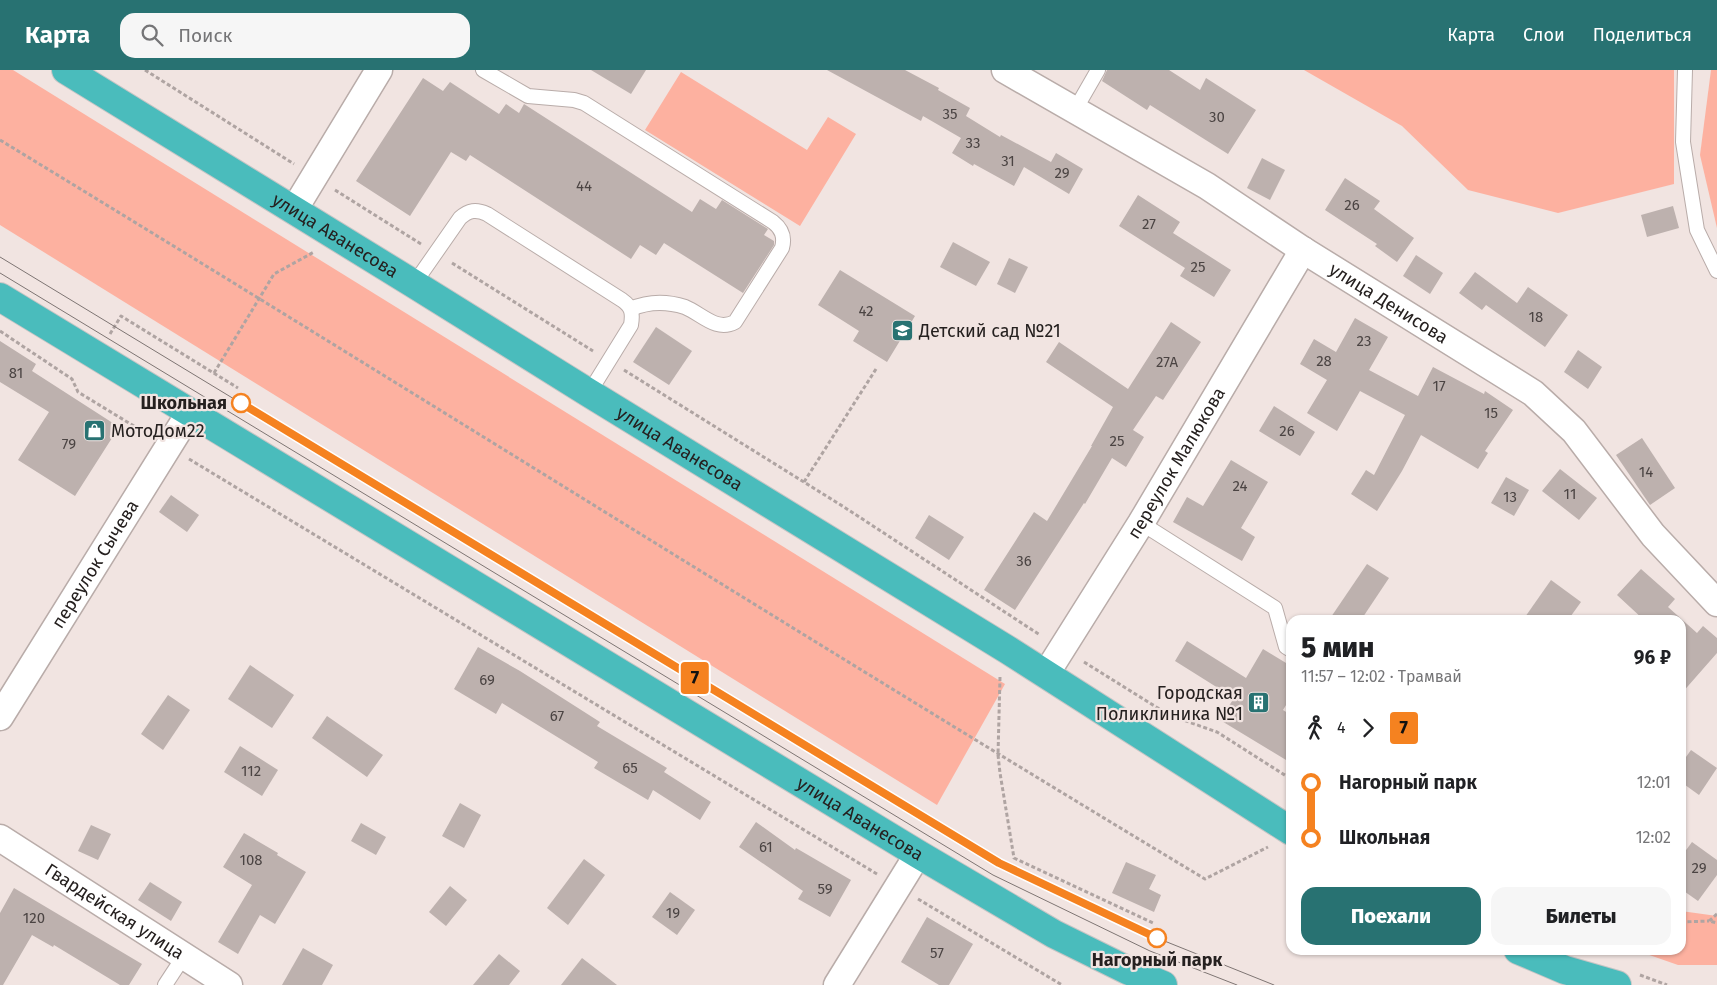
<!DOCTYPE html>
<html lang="ru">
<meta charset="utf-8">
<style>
:root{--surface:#fff;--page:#f6f6f6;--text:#202124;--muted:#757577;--accent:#287272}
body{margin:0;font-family:"Fira Sans",sans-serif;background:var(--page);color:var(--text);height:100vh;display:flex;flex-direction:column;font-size:19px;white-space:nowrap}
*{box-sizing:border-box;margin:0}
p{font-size:16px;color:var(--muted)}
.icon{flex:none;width:28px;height:28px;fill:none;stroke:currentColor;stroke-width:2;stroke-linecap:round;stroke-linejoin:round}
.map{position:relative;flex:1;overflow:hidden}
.panel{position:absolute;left:1286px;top:545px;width:400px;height:340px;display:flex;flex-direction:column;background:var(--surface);border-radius:15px;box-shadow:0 1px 4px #0004}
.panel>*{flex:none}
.badge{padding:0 10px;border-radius:4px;font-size:18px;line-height:32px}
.map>.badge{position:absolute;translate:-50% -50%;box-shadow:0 0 0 2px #fff}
.legs{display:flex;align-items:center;gap:8px;height:55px;padding:0 15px;font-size:16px}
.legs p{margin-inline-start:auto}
.head{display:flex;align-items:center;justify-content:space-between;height:85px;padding:0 15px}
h1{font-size:28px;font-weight:800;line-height:38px}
.cta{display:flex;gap:10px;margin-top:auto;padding:10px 15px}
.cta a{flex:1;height:58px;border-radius:15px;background:var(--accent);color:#fff;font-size:20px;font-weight:800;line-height:58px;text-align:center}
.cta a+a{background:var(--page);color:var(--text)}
ul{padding:0 15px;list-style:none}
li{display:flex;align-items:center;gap:18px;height:55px;font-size:19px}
li i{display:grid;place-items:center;width:8px;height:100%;margin:0 6px;background:currentColor}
li i::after{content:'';width:12px;height:12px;margin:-6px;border:4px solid;border-radius:50%;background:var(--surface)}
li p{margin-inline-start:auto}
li:first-child i{background:linear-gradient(#0000 50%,currentColor 0)}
li:last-child i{background:linear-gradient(currentColor 50%,#0000 0)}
header{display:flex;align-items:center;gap:30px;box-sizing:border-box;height:70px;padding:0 25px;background:var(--accent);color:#fff}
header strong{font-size:24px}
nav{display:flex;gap:28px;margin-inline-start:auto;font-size:18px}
.search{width:350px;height:45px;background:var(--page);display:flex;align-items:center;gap:12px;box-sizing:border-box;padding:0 18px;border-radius:15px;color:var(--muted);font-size:19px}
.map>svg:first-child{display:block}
.green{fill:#fdb1a0}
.building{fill:#bdb1ae}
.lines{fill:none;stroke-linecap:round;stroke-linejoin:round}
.service-casing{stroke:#b9aca9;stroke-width:16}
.minor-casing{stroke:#b9aca9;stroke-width:29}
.trunk-casing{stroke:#c6c5c5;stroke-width:30}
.path{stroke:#afa4a2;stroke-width:3;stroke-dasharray:4 2.5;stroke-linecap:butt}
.service{stroke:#fff;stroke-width:14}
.minor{stroke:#fff;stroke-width:26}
.trunk{stroke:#4abcbc;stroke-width:28}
.tram{stroke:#7e7573;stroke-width:1}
.line-1-casing{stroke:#fff;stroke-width:11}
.line-1{stroke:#f58220;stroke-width:8}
.stop-1-dot{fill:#fff;stroke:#f58220;stroke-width:2.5}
.labels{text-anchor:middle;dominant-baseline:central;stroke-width:4.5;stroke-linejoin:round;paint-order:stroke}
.number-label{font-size:15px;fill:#4b4443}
.street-label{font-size:18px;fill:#25201f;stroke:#f1e4e1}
.poi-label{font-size:18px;fill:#25201f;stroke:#f1e4e1;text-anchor:start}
.stop-label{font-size:18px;font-weight:bold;fill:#25201f;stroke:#f1e4e1;text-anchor:end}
</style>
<header>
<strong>Карта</strong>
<div class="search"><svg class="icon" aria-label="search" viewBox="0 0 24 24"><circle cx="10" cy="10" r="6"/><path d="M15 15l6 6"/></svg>Поиск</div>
<nav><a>Карта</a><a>Слои</a><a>Поделиться</a></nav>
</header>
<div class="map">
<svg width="1717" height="915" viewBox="0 0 1717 915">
<rect width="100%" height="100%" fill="#f1e4e1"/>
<!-- green -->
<g class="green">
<path d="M 0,0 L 13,0 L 1005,614 L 937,735 L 0,155 Z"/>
<path d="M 1304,0 L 1674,0 L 1674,114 L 1558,143 L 1468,120 L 1402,56 Z"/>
<path d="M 1711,0 L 1717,0 L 1717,158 L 1700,85 Z"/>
<path d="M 681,2 L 807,80 L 828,47 L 856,64 L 800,156 L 645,60 Z"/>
<path d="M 1681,841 L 1717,846 L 1717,895 L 1678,895 L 1635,880 L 1681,880 Z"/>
</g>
<!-- building -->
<g class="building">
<path d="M 591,0 L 646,0 L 631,24 Z"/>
<path d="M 827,0 L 905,0 L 939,18 L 938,20 L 970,38 L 966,46 L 1000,67 L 1001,65 L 1051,92 L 1056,83 L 1083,99 L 1069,124 L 1024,97 L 1014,116 L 974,94 L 973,96 L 952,83 L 961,68 L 923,46 L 921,51 Z"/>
<path d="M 1107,0 L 1169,0 L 1200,20 L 1206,8 L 1256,40 L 1228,84 L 1150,35 L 1147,40 L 1102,11 Z"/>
<path d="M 423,8 L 443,21 L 450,12 L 499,44 L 506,34 L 519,43 L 524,34 L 692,142 L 700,129 L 716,139 L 722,130 L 768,159 L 764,165 L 774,171 L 774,175 L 743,223 L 664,173 L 656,185 L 640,175 L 631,189 L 470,85 L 466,91 L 451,82 L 410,146 L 356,111 Z"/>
<path d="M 1262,88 L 1285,100 L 1270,130 L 1247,118 Z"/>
<path d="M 1345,108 L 1380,131 L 1374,139 L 1414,168 L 1397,192 L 1375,176 L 1377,174 L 1325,140 Z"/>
<path d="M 1138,125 L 1180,152 L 1173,163 L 1231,200 L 1214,227 L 1180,206 L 1185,198 L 1119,156 Z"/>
<path d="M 1673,136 L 1679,158 L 1647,167 L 1641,145 Z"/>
<path d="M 953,172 L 990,192 L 976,216 L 940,197 Z"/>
<path d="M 1416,185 L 1443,203 L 1430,224 L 1403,206 Z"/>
<path d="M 1009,188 L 1028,197 L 1015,223 L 997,214 Z"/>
<path d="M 840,200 L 915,246 L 887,292 L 853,271 L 859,261 L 818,235 Z"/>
<path d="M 1475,202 L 1517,233 L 1528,217 L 1568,245 L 1545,277 L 1486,235 L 1482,240 L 1459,223 Z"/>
<path d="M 1355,248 L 1388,267 L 1369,300 L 1418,326 L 1433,297 L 1484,324 L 1485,321 L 1513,340 L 1485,381 L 1488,383 L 1478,399 L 1421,365 L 1402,401 L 1377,441 L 1351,424 L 1366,400 L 1374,405 L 1405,345 L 1360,321 L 1337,361 L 1307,343 L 1327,310 L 1300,294 L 1314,269 L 1336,282 Z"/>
<path d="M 1171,252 L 1201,272 L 1163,330 L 1156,326 L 1133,360 L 1144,367 L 1126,397 L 1112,388 L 1085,434 L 1084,433 L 1015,540 L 984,520 L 1034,442 L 1047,451 L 1092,376 L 1091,376 L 1113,337 L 1046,292 L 1059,272 L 1128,319 Z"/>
<path d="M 656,257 L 692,281 L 669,315 L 633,292 Z"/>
<path d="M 0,271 L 36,294 L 32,301 L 119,357 L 75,426 L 18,390 L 49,342 L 0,312 Z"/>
<path d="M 1578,280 L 1602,297 L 1588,319 L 1564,302 Z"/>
<path d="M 1274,336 L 1315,362 L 1300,386 L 1259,361 Z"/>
<path d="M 1642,368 L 1675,418 L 1650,435 L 1616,385 Z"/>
<path d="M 1231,390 L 1268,412 L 1241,458 L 1255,467 L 1242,491 L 1173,452 L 1187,427 L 1203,436 Z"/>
<path d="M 1560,399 L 1597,428 L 1579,450 L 1542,421 Z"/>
<path d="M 1506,407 L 1529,420 L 1514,446 L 1491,433 Z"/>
<path d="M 171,425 L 199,445 L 187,462 L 159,442 Z"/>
<path d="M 929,445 L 964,467 L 949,490 L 915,468 Z"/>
<path d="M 1367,494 L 1389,508 L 1361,550 L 1329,550 Z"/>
<path d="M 1641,499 L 1675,529 L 1668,537 L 1697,563 L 1703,556 L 1717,568 L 1717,583 L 1681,624 L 1681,550 L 1644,550 L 1617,525 Z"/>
<path d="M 1551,510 L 1581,532 L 1568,550 L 1523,550 Z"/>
<path d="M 1187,571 L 1246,608 L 1263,579 L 1291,596 L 1291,627 L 1283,640 L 1291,645 L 1291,693 L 1220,650 L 1234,628 L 1175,591 Z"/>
<path d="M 478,577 L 520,601 L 600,652 L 597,656 L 667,698 L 664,702 L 711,732 L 700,750 L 653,720 L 648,730 L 594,698 L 598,692 L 502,633 L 496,644 L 454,619 Z"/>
<path d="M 250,595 L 294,625 L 272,658 L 228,629 Z"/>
<path d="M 168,625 L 190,640 L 163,680 L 141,664 Z"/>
<path d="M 327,646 L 383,685 L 367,707 L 312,668 Z"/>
<path d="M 240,676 L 278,700 L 262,726 L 224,702 Z"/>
<path d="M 1691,680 L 1717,698 L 1699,725 L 1681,712 L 1681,694 Z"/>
<path d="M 460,733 L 481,745 L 464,778 L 442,766 Z"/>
<path d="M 756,752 L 795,780 L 796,778 L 851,810 L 830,847 L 798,829 L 803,821 L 739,777 Z"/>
<path d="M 361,753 L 386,767 L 376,785 L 351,771 Z"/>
<path d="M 91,755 L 111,764 L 98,790 L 78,781 Z"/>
<path d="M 244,763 L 278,783 L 277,785 L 306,802 L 275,854 L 260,845 L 238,884 L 218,872 L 252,815 L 223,797 Z"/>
<path d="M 1692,772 L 1717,790 L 1717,805 L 1698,831 L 1681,819 L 1681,787 Z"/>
<path d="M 584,789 L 605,805 L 568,855 L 547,838 Z"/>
<path d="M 1126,792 L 1156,805 L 1149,819 L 1161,825 L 1154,842 L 1112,823 Z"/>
<path d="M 150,812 L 182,832 L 171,851 L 138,830 Z"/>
<path d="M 450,816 L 467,830 L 446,856 L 429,842 Z"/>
<path d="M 14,818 L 142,894 L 129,915 L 120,915 L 54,875 L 53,877 L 32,865 L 3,915 L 0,915 L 0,843 Z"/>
<path d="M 670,822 L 695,840 L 677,865 L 652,847 Z"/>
<path d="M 927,847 L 973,874 L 949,915 L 939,915 L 901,892 Z"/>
<path d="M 303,878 L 333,895 L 322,915 L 282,915 Z"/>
<path d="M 499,884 L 520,901 L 509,915 L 473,915 Z"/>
<path d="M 582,888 L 617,915 L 561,915 Z"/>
</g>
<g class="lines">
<defs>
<g id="service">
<path d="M 483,0 L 528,26 L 574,30 L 584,33 L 773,152 C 782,159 785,167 782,178 L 735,252 C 716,262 702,244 685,237 C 666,231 649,231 631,239"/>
<path d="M 1685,0 L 1683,72 L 1697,160 L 1717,201"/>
<path d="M 1075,40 L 1098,0"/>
<path d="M 414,214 L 460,148 C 469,140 476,139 487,144 L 622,230 C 632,237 633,243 631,255 L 589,323"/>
<path d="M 1141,453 L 1275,538 L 1286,577 L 1291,580"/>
<path d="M 165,915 L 184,886"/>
</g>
<g id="minor">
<path id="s1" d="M 1005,0 L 1207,116 L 1303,180 L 1533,323 L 1574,361 L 1653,465 L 1717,533"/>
<path d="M 294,140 L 379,0"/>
<path id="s2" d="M 1046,604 L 1141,453 L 1303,180"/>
<path id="s3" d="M 0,647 L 190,342"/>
<path id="s4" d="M 0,768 L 229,915"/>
<path d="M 837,915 L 918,784"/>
</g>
<g id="trunk">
<path id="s5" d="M 66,0 L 414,214 L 589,323 L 1008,580 L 1291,761"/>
<path id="s6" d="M 0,227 L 918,784 L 1054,864 L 1127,900 L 1163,915"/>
<path d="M 1518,880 L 1565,900 L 1617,915"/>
</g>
</defs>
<!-- service casing -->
<use href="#service" class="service-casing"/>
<!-- minor casing -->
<use href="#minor" class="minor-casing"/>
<!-- trunk casing -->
<use href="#trunk" class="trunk-casing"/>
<!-- path -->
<g class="path">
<path d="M 145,0 L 294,94"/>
<path d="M 0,70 C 403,315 801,566 1205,809 L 1268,777"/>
<path d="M 335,120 L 421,174"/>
<path d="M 452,193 L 593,281"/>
<path d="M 0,261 L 72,309 L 78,322 L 147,364"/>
<path d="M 110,264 L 121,246 L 238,318"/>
<path d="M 624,300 L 844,437 L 1040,565"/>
<path d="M 214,303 L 274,204 L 314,182"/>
<path d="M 189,389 L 877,804"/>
<path d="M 804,412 L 876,299"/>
<path d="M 1084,592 L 1169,645 L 1217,662 L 1291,709"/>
<path d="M 1000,607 L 998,685 L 1000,703 L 1014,788 L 1153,853"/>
<path d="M 918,829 L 1062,915"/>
<path d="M 1717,844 L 1709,851 L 1717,853"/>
<path d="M 1681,852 L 1709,851"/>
<path d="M 1640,905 L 1667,915"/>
</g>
<!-- service -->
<use href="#service" class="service"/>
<!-- minor -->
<use href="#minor" class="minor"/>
<!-- trunk -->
<use href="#trunk" class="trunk"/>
<!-- tram -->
<g class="tram">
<path d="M 0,187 L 999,793 L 1157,868 L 1274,915"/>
<path d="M 0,203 L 993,805 L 1150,881 L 1237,915"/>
</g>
</g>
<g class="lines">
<defs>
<path id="line-1" d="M 241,333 L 999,793 L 1157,868"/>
</defs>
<!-- line-1 casing -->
<use href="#line-1" class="line-1-casing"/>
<!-- line-1 -->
<use href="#line-1" class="line-1"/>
</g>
<!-- icons -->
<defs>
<symbol id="school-square" viewBox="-11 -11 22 22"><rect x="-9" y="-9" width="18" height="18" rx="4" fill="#287272" stroke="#f1e4e1"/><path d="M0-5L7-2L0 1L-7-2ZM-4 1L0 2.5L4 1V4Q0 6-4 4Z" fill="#fff"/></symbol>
<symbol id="shop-square" viewBox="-11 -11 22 22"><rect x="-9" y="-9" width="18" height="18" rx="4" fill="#287272" stroke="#f1e4e1"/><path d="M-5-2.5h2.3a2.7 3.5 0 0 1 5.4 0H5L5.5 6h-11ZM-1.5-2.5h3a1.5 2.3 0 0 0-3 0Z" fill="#fff"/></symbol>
<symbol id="building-square" viewBox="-11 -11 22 22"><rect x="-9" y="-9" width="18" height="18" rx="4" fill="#287272" stroke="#f1e4e1"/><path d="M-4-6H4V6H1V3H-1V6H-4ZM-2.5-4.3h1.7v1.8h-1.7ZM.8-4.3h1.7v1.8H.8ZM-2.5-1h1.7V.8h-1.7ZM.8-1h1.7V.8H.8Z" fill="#fff"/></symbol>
</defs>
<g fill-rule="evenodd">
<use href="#school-square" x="890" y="248" width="25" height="25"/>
<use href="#shop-square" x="82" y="348" width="25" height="25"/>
<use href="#building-square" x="1246" y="620" width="25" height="25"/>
</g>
<!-- markers -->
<g class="stop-1-dot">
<circle cx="241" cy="333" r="9"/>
<circle cx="1157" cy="868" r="9"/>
</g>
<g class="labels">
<!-- number labels -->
<g class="number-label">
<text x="950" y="44">35</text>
<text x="1217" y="47">30</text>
<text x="973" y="73">33</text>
<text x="1008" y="91">31</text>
<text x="1062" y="103">29</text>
<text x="584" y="116">44</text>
<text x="1352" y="135">26</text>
<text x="1149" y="154">27</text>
<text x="1198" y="197">25</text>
<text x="866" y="241">42</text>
<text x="1536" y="247">18</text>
<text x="1364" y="271">23</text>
<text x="1324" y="291">28</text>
<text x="1167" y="292">27А</text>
<text x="16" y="303">81</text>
<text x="1439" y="316">17</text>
<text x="1491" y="343">15</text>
<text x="1287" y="361">26</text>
<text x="1117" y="371">25</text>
<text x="69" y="374">79</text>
<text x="1646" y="402">14</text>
<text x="1240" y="416">24</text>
<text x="1570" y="424">11</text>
<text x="1510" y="427">13</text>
<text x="1024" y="491">36</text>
<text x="487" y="610">69</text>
<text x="557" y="646">67</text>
<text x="630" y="698">65</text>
<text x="251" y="701">112</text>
<text x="766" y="777">61</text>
<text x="251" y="790">108</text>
<text x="1699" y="798">29</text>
<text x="825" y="819">59</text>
<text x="673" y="843">19</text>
<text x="34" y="848">120</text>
<text x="937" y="883">57</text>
</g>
<!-- street labels -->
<g class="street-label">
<text stroke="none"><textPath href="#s5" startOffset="316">улица Аванесова</textPath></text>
<text stroke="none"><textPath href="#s1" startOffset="449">улица Денисова</textPath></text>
<text stroke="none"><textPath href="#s5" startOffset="721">улица Аванесова</textPath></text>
<text stroke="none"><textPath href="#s2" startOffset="248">переулок Малюкова</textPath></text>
<text stroke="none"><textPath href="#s3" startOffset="180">переулок Сычева</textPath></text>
<text stroke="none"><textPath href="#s6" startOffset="1006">улица Аванесова</textPath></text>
<text stroke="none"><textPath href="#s4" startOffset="136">Гвардейская улица</textPath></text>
</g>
<!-- poi labels -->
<g class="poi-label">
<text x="919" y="261">Детский сад №21</text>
<text x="111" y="361">МотоДом22</text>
<text x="1243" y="623" text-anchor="end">Городская<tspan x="1243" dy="21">Поликлиника №1</tspan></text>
</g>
<!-- stop labels -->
<g class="stop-label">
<text x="227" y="333">Школьная</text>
<text x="1157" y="890" text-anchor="middle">Нагорный парк</text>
</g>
</g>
</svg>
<b class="badge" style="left:695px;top:608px;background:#f58220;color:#111">7</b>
<section class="panel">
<div class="head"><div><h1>5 мин</h1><p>11:57 – 12:02 · Трамвай</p></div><b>96 ₽</b></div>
<div class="legs"><svg class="icon" aria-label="walk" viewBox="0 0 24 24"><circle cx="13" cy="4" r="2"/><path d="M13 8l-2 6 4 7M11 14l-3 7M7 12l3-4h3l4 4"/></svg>4<svg class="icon" aria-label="forward" viewBox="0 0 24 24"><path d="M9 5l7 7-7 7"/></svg><b class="badge" style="background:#f58220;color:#111">7</b></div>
<ul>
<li><i style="color:#f58220"></i><b>Нагорный парк</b><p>12:01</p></li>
<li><i style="color:#f58220"></i><b>Школьная</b><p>12:02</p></li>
</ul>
<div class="cta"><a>Поехали</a><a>Билеты</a></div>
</section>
</div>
